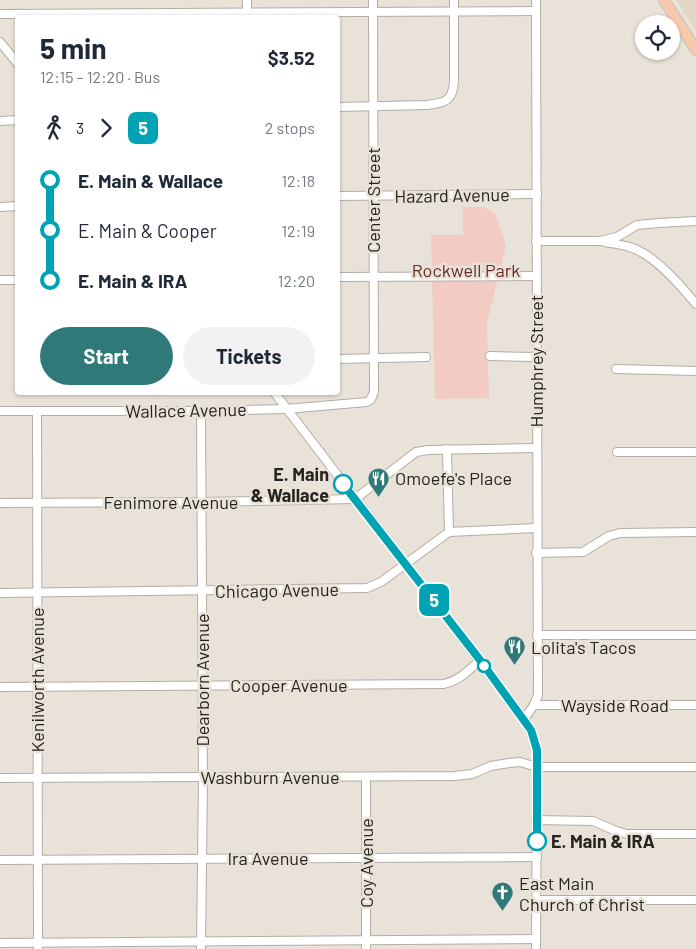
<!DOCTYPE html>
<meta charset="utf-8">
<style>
:root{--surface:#fff;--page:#f2f2f3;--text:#1f2937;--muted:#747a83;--accent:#307979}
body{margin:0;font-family:Barlow,sans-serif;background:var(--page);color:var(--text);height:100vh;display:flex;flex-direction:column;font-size:19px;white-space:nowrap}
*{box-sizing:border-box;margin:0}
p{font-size:16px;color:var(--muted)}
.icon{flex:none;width:28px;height:28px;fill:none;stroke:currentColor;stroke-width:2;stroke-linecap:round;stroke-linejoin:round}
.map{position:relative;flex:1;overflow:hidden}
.details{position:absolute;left:15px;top:15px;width:325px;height:380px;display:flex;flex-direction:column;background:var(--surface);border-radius:5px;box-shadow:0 1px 4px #0004}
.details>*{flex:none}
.badge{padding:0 10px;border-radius:8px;font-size:18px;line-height:32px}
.buttons{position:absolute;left:635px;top:15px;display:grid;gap:10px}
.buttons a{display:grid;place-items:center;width:45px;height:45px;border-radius:50%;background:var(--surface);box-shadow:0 1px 4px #0004;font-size:25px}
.map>.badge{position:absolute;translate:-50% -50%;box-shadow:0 0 0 2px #fff}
.legs{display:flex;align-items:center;gap:8px;height:55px;padding:0 25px;font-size:16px}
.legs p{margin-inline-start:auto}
.head{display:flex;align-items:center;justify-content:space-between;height:85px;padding:0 25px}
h1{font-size:28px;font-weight:700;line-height:38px}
.action{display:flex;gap:10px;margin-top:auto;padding:10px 25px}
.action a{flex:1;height:58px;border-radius:30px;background:var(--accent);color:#fff;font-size:20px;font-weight:700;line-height:58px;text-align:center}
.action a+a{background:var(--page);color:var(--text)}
ul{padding:0 25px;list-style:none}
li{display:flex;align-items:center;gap:18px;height:50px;font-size:19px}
li i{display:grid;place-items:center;width:8px;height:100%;margin:0 6px;background:currentColor}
li i::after{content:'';width:12px;height:12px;margin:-6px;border:4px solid;border-radius:50%;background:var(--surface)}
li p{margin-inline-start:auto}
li:first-child i{background:linear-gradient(#0000 50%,currentColor 0)}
li:last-child i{background:linear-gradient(currentColor 50%,#0000 0)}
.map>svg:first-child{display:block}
.built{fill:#e2d6c7}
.green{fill:#f2cbc4}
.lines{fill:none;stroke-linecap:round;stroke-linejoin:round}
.minor-casing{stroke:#b3ada3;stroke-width:10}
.major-casing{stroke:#c2c2c1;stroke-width:12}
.minor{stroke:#fff;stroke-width:8}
.major{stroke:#f7caac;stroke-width:10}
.line-1-casing{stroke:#fff;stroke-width:11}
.line-1{stroke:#00a3b4;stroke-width:8}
.stop-1-dot{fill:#fff;stroke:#00a3b4;stroke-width:2.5}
.labels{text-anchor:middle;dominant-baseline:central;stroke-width:5;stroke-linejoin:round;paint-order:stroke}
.street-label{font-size:18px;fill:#262420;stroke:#e9e2d8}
.park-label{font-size:18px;fill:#652d25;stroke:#e9e2d8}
.stop-label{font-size:18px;font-weight:bold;fill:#262420;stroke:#e9e2d8;text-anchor:end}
.poi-label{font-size:18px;fill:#262420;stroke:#e9e2d8;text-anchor:start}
</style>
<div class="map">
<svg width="696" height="949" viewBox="0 0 696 949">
<rect width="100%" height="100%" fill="#e9e2d8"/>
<!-- built -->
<path class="built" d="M 676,0 L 696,0 L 696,31 Z"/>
<!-- green -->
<path class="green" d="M 463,207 L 484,207 L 495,213 L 506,246 L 487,323 L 489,398 L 435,399 L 431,235 L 463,235 Z"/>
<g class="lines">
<defs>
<g id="minor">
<path d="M 0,14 L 536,11"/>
<path d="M 247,18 L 247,0"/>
<path d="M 0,42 L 18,64"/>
<path d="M 338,107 L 427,105 C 445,103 453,101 454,81 L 454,0"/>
<path d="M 0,121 L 18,120"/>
<path d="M 338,196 L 537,194"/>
<path d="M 0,207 L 18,206"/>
<path d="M 536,241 L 600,241 L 617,237 L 637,225 L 659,223 L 696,221"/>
<path d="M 605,242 C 615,244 626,245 635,249 C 657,258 681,286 696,304"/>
<path d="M 338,277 L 536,276"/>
<path d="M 0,280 L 18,280"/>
<path d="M 490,356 L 536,357"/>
<path d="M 338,359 L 426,357"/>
<path d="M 616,369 L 696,371"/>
<path d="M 274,392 L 524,719 L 531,730 L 537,750 L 536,949"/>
<path d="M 0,411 L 201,411 L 286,409 L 367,402 L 371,399 L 374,392 L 373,0"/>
<path d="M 37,411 L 38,949"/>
<path d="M 201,411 L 203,777 L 201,949"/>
<path d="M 447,449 L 449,532"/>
<path d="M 617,452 L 696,452"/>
<path d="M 0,503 L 201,502 L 355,499 L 416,452 L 428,450 L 536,448"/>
<path d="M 536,553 L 583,552 L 609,536 L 620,533 L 696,532"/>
<path d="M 0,593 L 367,588 L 381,582 L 449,532 L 536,528"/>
<path d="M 537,635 L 696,635"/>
<path d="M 0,687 L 443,684 C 459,681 468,671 480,660"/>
<path d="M 534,705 L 696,705"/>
<path d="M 524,719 L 534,705 L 538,695 L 536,0"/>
<path d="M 0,778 L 455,776 L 472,774 L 491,766 L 509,763 L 520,762 L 537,767 L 696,767"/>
<path d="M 536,820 L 593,821 L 616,831 L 627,834 L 696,834"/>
<path d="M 0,860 L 537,857"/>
<path d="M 536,900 L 696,900"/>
<path d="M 0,943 L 536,939"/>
<path d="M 366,949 L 366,777"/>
</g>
<path id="major" d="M 664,0 L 696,50"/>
</defs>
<!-- minor casing -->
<use href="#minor" class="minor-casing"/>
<!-- major casing -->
<use href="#major" class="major-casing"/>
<!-- minor -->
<use href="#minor" class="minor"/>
<!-- major -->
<use href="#major" class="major"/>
</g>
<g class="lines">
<defs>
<path id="line-1" d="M 343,484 L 480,660 L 531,730 L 537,750 L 537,841"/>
</defs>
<!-- line-1 casing -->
<use href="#line-1" class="line-1-casing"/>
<!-- line-1 -->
<use href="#line-1" class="line-1"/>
</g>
<!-- icons -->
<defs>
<symbol id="restaurant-pin" viewBox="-11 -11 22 30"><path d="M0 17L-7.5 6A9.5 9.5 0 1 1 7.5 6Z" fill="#307979" stroke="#e9e2d8"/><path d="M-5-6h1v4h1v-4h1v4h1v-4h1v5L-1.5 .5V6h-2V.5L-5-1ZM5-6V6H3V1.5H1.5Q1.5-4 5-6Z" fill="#fff"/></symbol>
<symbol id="church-pin" viewBox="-11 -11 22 30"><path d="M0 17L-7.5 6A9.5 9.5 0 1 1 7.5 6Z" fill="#307979" stroke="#e9e2d8"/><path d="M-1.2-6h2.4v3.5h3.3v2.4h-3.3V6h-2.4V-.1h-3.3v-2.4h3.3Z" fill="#fff"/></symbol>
</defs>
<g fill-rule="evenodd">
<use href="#restaurant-pin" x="366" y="466" width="25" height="34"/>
<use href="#restaurant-pin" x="502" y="634" width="25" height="34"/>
<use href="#church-pin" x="490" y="880" width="25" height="34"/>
</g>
<!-- markers -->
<g class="stop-1-dot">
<circle cx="343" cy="484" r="9"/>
<circle cx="484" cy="666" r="6"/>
<circle cx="537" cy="841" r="9"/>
</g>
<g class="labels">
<!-- street labels -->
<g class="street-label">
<text transform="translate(452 195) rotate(-1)">Hazard Avenue</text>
<text transform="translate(373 200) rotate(-90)">Center Street</text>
<text transform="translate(536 361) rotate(-90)">Humphrey Street</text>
<text transform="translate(186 410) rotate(-1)">Wallace Avenue</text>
<text x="171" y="502">Fenimore Avenue</text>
<text transform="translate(277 590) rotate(-1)">Chicago Avenue</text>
<text transform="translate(37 680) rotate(-90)">Kenilworth Avenue</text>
<text transform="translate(202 680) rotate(-90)">Dearborn Avenue</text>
<text x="289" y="685">Cooper Avenue</text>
<text x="615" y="705">Wayside Road</text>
<text x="270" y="777">Washburn Avenue</text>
<text x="268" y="858">Ira Avenue</text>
<text transform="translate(366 863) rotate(-90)">Coy Avenue</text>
</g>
<!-- park labels -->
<g class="park-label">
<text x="466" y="270">Rockwell Park</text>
</g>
<!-- stop labels -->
<g class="stop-label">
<text x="329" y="474">E. Main<tspan x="329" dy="21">&amp; Wallace</tspan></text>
<text x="551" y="841" text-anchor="start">E. Main &amp; IRA</text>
</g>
<!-- poi labels -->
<g class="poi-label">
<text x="395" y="478">Omoefe's Place</text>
<text x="531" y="647">Lolita's Tacos</text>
<text x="519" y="883">East Main<tspan x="519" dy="21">Church of Christ</tspan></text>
</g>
</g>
</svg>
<div class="buttons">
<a><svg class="icon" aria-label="locate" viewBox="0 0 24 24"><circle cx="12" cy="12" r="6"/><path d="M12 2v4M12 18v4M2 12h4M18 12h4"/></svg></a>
</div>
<b class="badge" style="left:434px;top:600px;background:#00a3b4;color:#fff">5</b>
<section class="details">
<div class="head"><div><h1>5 min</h1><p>12:15 – 12:20 · Bus</p></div><b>$3.52</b></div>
<div class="legs"><svg class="icon" aria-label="walk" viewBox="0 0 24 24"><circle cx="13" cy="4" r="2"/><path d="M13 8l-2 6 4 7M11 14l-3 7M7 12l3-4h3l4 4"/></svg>3<svg class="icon" aria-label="forward" viewBox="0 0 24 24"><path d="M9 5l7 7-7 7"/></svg><b class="badge" style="background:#00a3b4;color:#fff">5</b><p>2 stops</p></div>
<ul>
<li><i style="color:#00a3b4"></i><b>E. Main &amp; Wallace</b><p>12:18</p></li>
<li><i style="color:#00a3b4"></i><span>E. Main &amp; Cooper</span><p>12:19</p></li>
<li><i style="color:#00a3b4"></i><b>E. Main &amp; IRA</b><p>12:20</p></li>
</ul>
<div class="action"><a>Start</a><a>Tickets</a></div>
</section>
</div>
